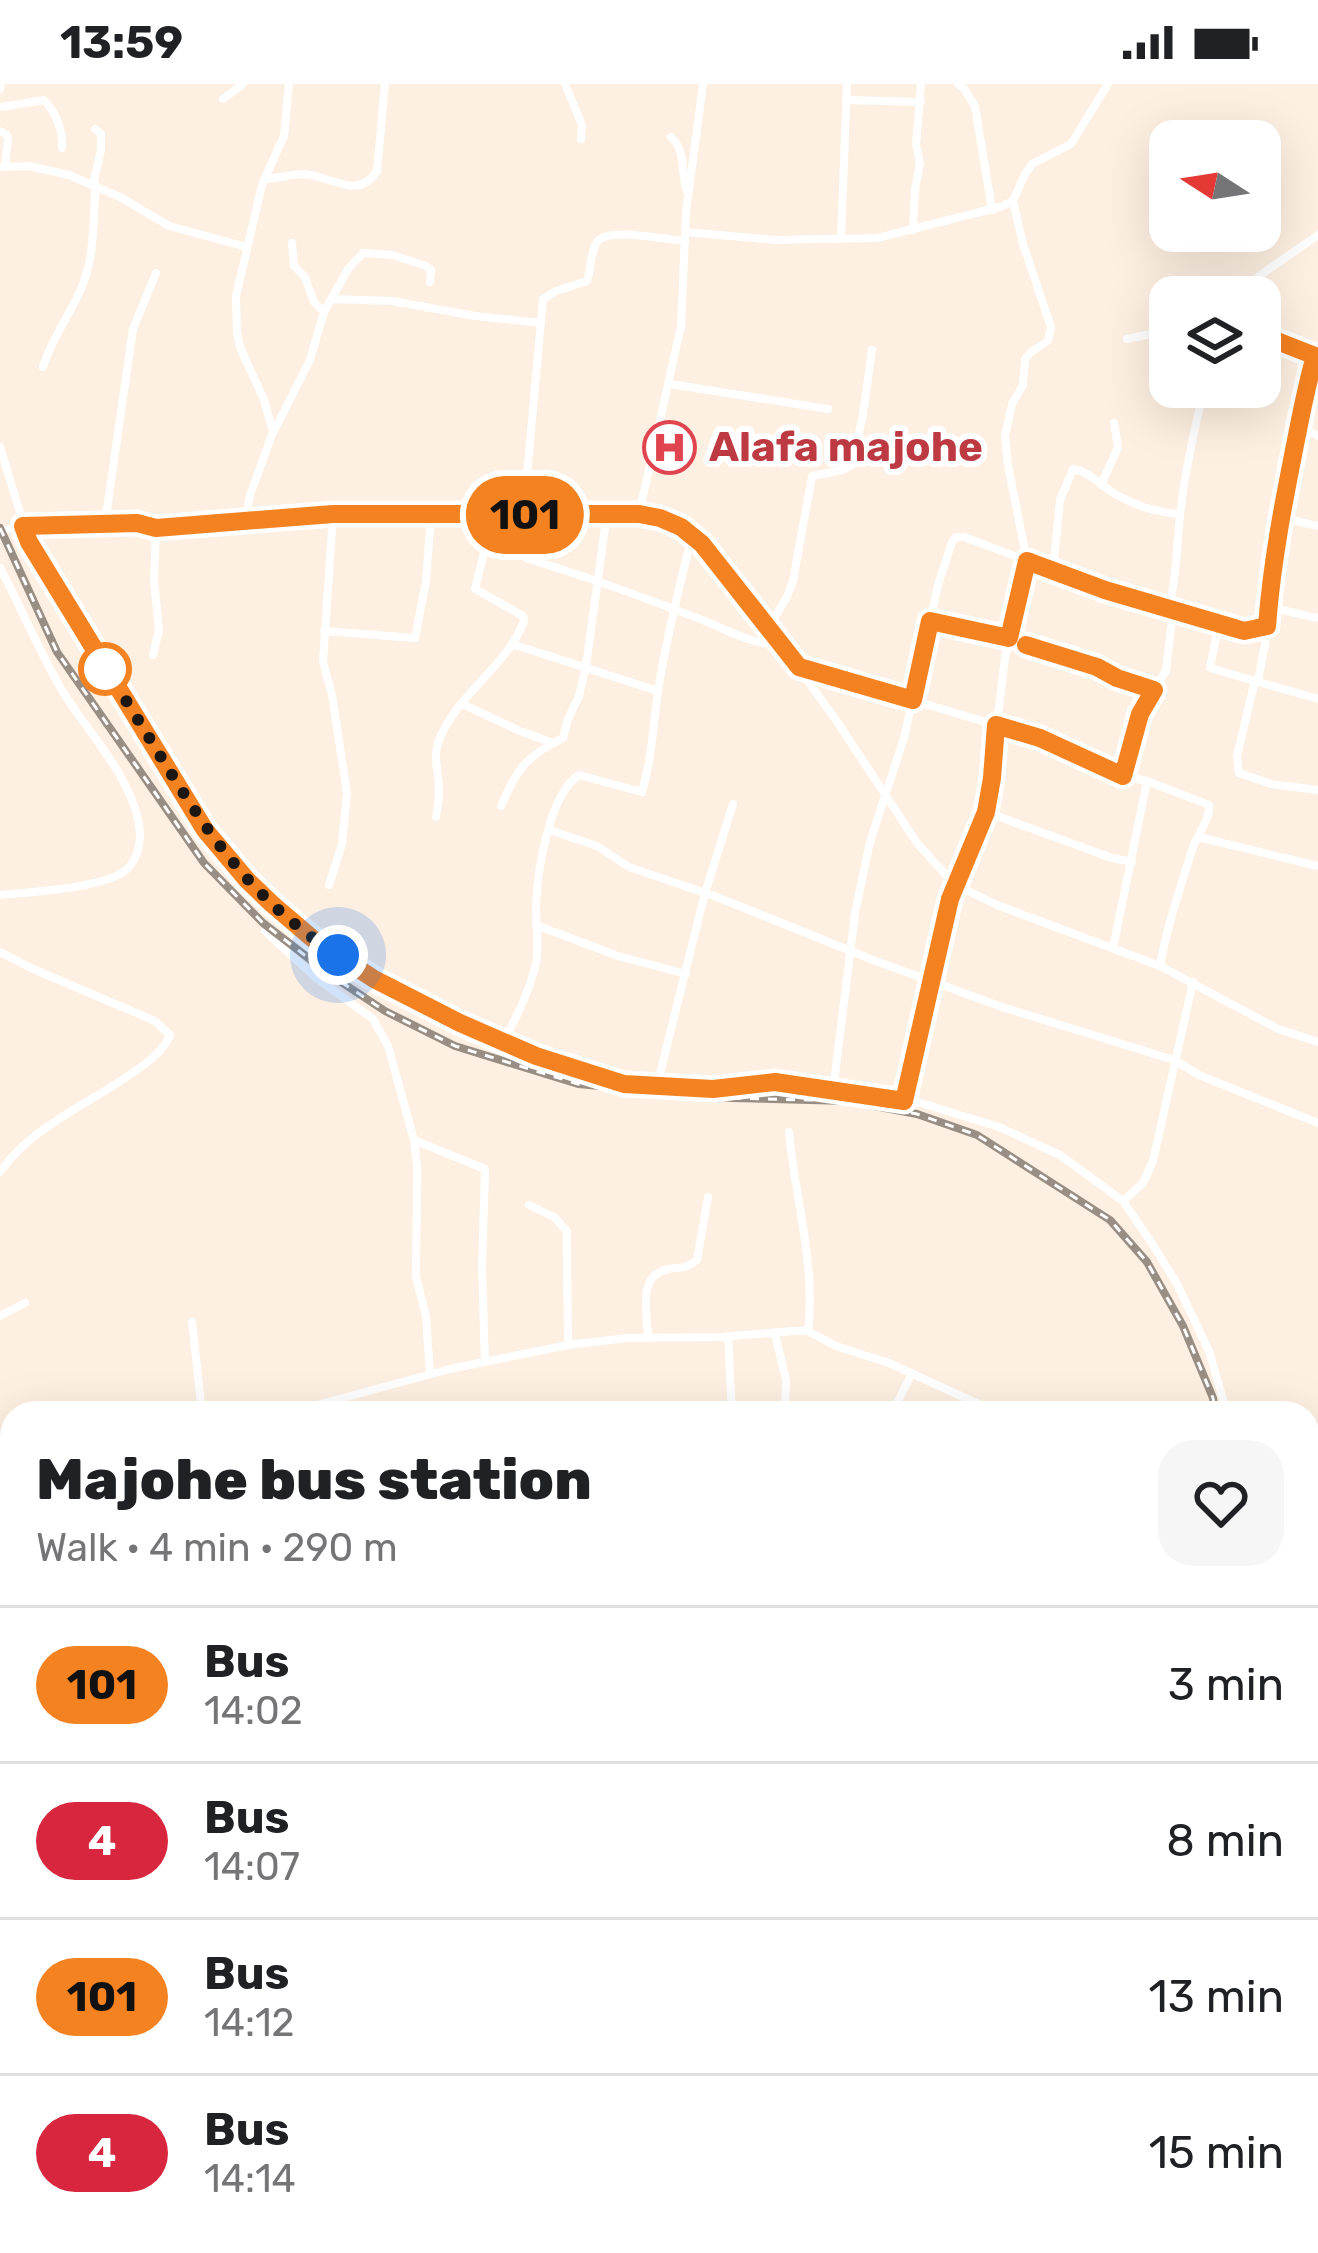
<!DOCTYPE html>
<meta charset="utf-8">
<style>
:root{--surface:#fff;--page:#f6f6f6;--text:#202124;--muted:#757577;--line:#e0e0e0}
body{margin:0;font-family:Rubik,sans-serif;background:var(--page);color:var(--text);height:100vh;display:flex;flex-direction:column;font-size:45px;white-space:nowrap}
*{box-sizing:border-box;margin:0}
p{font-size:39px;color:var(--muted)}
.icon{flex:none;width:66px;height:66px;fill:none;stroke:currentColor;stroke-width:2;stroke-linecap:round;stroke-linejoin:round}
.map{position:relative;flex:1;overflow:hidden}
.details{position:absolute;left:0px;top:1317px;width:1320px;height:852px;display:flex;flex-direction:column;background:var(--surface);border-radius:36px 36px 0 0;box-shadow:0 12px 48px #0002}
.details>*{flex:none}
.badge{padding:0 24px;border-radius:39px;font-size:42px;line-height:78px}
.needle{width:78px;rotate:282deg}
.buttons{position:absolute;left:1149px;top:36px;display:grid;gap:24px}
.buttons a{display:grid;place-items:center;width:132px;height:132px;border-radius:24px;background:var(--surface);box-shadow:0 12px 48px #0002;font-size:60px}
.you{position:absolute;width:60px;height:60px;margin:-30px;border:9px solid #fff;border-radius:50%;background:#1a73e8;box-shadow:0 0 0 18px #1a73e833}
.map>.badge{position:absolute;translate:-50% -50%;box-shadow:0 0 0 6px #fff}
.round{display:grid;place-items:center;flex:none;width:126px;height:126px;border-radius:36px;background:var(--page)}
.overview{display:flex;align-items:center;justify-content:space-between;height:204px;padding:0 36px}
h1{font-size:57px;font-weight:800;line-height:90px}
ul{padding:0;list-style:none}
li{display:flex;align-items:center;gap:36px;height:156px;padding:0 36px;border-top:3px solid var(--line)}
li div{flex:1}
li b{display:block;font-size:45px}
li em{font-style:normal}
li .badge{min-width:132px;font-weight:700;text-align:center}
.status{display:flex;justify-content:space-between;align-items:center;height:84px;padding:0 60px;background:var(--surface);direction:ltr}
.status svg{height:33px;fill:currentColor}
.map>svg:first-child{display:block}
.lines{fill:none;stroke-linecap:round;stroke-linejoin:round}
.street{stroke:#fff;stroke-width:8}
.rail-casing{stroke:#988e84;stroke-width:8}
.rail{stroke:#fff;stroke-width:3;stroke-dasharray:9;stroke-linecap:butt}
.line-casing{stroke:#fff;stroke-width:27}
.line{stroke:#f58220;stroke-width:18}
.walk{stroke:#1c1712;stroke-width:12;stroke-dasharray:0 21.6}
.stop-dot{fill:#fff;stroke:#f58220;stroke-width:6}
.labels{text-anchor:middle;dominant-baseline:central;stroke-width:12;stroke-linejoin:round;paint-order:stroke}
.health-label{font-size:42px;font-weight:bold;fill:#be3a42;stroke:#fff;text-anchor:start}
</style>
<div class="status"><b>13:59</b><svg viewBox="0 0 49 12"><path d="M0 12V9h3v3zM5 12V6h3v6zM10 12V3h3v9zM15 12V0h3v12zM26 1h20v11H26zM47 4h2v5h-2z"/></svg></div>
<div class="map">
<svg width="1318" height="2169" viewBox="0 0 1318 2169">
<rect width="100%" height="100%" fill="#fdefe1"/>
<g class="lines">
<!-- street -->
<g class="street">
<path d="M 565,0 L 582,41 L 581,55"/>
<path d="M 958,0 L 963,3 L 975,22 L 992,126"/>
<path d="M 0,5 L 1,0"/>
<path d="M 223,15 L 243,0"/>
<path d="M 846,16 L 921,18"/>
<path d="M 0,23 L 44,16 C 56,28 63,47 62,64"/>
<path d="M 0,47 L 7,51 L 8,55 L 5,81"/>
<path d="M 671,53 C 687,67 680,91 688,110"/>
<path d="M 0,83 L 29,82 L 69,91 L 122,114 L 169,142 L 247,163"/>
<path d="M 264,95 C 277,95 291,90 304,90 C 331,92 358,117 377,87 L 385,0"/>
<path d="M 93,101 L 101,66 L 101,50 L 95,45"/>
<path d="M 913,146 L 915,106 L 920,79 L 916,61 L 921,0"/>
<path d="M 685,148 L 775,156 L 877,154 L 1000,123 L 1013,117 L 1024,92 L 1032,80 L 1071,60 L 1108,0"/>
<path d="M 841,154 L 847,0"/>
<path d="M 685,157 C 665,156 609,142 597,158 C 590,168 591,186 587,197 L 556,207 L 543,215 L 520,468 L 528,475 C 586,492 643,513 700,535 C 728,546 750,561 781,560"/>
<path d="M 292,159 L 294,182 L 305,193 L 314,218 L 324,228"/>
<path d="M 1241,213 L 1259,192 L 1318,151"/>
<path d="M 331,215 L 392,217 L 475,232 L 541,239"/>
<path d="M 1260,246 L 1285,261 L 1318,273"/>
<path d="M 1127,255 L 1170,246"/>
<path d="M 1318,265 L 1305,304 L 1280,431 L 1283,434 L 1318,442"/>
<path d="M 43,283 C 52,254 69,232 81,205 C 96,169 92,139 96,102"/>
<path d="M 670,300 L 828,325"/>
<path d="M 1299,343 L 1318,352"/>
<path d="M 274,347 L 310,276 L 324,228 L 348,185 L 363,169 L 392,171 L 426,182 L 431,186 L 430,198"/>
<path d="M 0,363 L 29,458 L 177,702 L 205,745 L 247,797 L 313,855 L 374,895 L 460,939 L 536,972 L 624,1001 L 713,1005 L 775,998 L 921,1019 L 999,1043 L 1060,1071 L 1123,1117 L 1151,1158 L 1176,1198 L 1209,1267 L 1227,1329"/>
<path d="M 1101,401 L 1118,363 L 1114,339"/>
<path d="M 639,430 L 681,242 L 686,128 L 703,0"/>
<path d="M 245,437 L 250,411 L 273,348 L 264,316 L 240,263 L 237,249 L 236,212 L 262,101 L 284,52 L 289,0"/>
<path d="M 105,439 L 133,245 L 156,189"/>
<path d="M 0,447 C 42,437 115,433 156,444 L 333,431 L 493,432 L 620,429 L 660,434 L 681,443 L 713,472 L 769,543 L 838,639 L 917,759 L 954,800 L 997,821 L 1160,882 L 1278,945 L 1318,958"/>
<path d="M 0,484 C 22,525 39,568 63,608 C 88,648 127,688 138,735 C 142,752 140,774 126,786 C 106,804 29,808 0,811"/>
<path d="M 1053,487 L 1060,416 L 1073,385 C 1088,387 1101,401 1115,410 C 1137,422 1155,428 1180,430"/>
<path d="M 1268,523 L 1318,534"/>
<path d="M 1168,526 C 1176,498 1176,471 1179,442 C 1183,395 1194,349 1204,303"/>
<path d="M 930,537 L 1009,555 L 1097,583 L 1117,594 L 1154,606"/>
<path d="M 1219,539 L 1210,584 L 1318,615"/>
<path d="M 769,543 L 787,513 L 793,497 L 812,392 L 843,386 L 852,381 L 863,330 L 872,266"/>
<path d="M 324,547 L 415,554 L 426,497 L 431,431"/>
<path d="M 512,560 L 658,607"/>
<path d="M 153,571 L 159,546 L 154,497 L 156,444"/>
<path d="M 800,583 L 1040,654 L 1123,692 L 1147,697 L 1209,721 C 1210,737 1197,750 1192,766 C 1180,805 1167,842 1160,882"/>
<path d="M 1255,596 L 1237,672 L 1239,689 L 1271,700 L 1318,706"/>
<path d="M 1258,597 L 1265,560 L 1269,501 L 1280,432"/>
<path d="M 462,620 L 520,647 L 553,659"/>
<path d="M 1123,692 L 1143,621 L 1166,587 L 1173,527"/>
<path d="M 501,722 C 517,684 527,672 563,654 L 568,635 L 579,612 L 586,582 L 607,429"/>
<path d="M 986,728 L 1112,774 L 1132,778"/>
<path d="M 436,733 C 437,724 440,715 439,705 C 439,689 433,676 438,659 C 454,612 507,583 524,537 L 523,532 L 475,505 L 493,432"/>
<path d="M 549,746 L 597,762 L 629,783 L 717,813 L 873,876 L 1002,923 L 1174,976 L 1199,991 L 1318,1039"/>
<path d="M 1198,753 L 1318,782"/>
<path d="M 329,801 L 342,760 L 347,709 L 332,611 L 323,578 L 333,431"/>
<path d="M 536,841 L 618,872 L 686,890"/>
<path d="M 265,847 L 315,893 L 373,935 L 388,962 L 414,1056 L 417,1082 L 416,1192 L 426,1233 L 430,1290"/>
<path d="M 1113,864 L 1147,697"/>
<path d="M 0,868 L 33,885 L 155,937 L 170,951 C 162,971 139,984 122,996 C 80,1024 29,1046 0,1088"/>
<path d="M 503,958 C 517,933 530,906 536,879 C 539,861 536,841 536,822 C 537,789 549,710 579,691 L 642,708 C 652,674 653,642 658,607 C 666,555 679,503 692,452"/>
<path d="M 657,1002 L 705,809 L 733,720"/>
<path d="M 833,1007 L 855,829 L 870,758 L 904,654 L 938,501 L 952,458 L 956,453 L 964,453 L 1105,506 L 1234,544 L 1244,546 L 1267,542"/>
<path d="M 904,1017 L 954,800 L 976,754 L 988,715 L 1005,573 L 1027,477 L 1008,381 L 1005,353 L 1012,320 L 1023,301 L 1025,275 L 1031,268 L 1048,257 L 1051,243 L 1023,160 L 1013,117"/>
<path d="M 789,1048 C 795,1115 816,1180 808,1247"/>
<path d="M 414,1056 L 485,1085 L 482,1182 L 485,1278"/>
<path d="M 1123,1117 L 1143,1099 L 1153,1077 L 1193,898"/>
<path d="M 529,1121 L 554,1133 L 567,1147 L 568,1261"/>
<path d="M 0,1232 L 25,1219"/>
<path d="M 192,1238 L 202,1329"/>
<path d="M 775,1250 L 786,1296 L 785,1329"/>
<path d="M 648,1253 C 647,1228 637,1190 669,1185 C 682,1183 687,1185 697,1176 L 708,1113"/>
<path d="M 728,1253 L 732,1329"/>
<path d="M 287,1329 L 450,1285 L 568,1261 L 627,1254 L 721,1253 L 793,1247 L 808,1247 L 836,1262 L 889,1279 L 998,1329"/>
<path d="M 892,1329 L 912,1289"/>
<path d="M 1308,1395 L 1318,1391"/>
<path d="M 0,1446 L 12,1441"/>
<path d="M 1308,1499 L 1318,1503"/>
<path d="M 0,1723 L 12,1716"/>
<path d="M 0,1733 L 12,1738"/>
<path d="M 1308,1737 L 1318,1738"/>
<path d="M 0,1738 L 12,1763"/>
<path d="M 0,1885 L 12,1876"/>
<path d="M 0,1942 L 12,1954"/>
<path d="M 1308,2137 L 1318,2137"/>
<path d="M 366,2157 L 370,2169"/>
<path d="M 426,2157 L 467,2161 L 481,2157"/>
<path d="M 636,2157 L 643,2169"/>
<path d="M 796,2157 L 804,2169"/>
<path d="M 878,2157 L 880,2169"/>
<path d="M 939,2157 L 939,2159"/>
<path d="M 1105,2157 L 1108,2159 L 1112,2169"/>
<path d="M 1143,2157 L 1147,2168"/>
<path d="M 1300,2157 L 1300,2169"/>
<path d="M 120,2169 L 129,2157"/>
<path d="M 282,2169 L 290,2166 L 293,2157"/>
<path d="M 1073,2169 L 1077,2157"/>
<path d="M 1142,2169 L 1185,2166 L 1233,2157"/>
</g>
<defs>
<g id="rail">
<path d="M 0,444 L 57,568 L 204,779 L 263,839 L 329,890 L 385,927 L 455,962 L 578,1000 L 732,1014 L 848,1017 L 917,1030 L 977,1051 L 1110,1136 L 1147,1178 L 1183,1242 L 1213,1314 L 1215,1329"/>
<path d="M 1308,1961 L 1318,2031"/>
</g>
</defs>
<!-- rail casing -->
<use href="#rail" class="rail-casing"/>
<!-- rail -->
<use href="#rail" class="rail"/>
</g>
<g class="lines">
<defs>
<path id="line" d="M 1026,561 L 1097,583 L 1117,594 L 1154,606 L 1140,630 L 1123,692 L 1040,654 L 996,641 L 992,694 L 986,728 L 950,815 L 904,1017 L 775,998 L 713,1005 L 624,1000 L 536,972 L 460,939 L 374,895 L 313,855 L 272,820 L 247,796 L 205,746 L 29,458 L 23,442 L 137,439 L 156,444 L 333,430 L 639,430 L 660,434 L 681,443 L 702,460 L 799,583 L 913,616 L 930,537 L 1009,554 L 1027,477 L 1105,506 L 1234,544 L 1244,547 L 1267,542 C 1272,475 1285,411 1298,346 C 1303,321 1308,296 1315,272 L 1277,257 L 1260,246"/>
</defs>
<!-- line casing -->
<use href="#line" class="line-casing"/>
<!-- line -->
<use href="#line" class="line"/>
<!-- walk -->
<path class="walk" d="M 105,585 L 104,583 C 180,695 218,795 338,871"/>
</g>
<!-- icons -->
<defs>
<symbol id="hospital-ring" viewBox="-11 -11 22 22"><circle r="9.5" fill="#fff" stroke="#e0444e" stroke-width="1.5"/><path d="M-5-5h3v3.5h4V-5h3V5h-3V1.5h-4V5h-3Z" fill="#e0444e"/></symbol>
</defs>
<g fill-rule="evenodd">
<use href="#hospital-ring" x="640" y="334" width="59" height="59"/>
</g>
<!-- markers -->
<circle class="stop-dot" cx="105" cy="585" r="24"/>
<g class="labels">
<!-- health labels -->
<g class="health-label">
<text x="709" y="363">Alafa majohe</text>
</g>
</g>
</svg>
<div class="buttons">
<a><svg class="needle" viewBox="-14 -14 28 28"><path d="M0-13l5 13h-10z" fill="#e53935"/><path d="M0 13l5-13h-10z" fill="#757577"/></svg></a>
<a><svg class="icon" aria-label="layers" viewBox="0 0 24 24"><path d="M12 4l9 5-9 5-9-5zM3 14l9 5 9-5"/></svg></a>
</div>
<div class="you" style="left:338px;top:871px"></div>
<b class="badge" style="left:525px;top:431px;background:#f58220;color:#111">101</b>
<section class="details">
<div class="overview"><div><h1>Majohe bus station</h1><p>Walk · 4 min · 290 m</p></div><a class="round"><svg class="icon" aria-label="heart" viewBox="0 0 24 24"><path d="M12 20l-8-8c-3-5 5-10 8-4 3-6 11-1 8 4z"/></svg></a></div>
<ul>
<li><span class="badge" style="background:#f58220;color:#111">101</span><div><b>Bus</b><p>14:02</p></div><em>3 min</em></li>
<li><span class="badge" style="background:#d7263d;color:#fff">4</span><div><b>Bus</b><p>14:07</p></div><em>8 min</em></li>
<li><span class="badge" style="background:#f58220;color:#111">101</span><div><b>Bus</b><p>14:12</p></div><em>13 min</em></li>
<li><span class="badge" style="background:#d7263d;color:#fff">4</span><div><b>Bus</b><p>14:14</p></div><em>15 min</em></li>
</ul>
</section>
</div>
